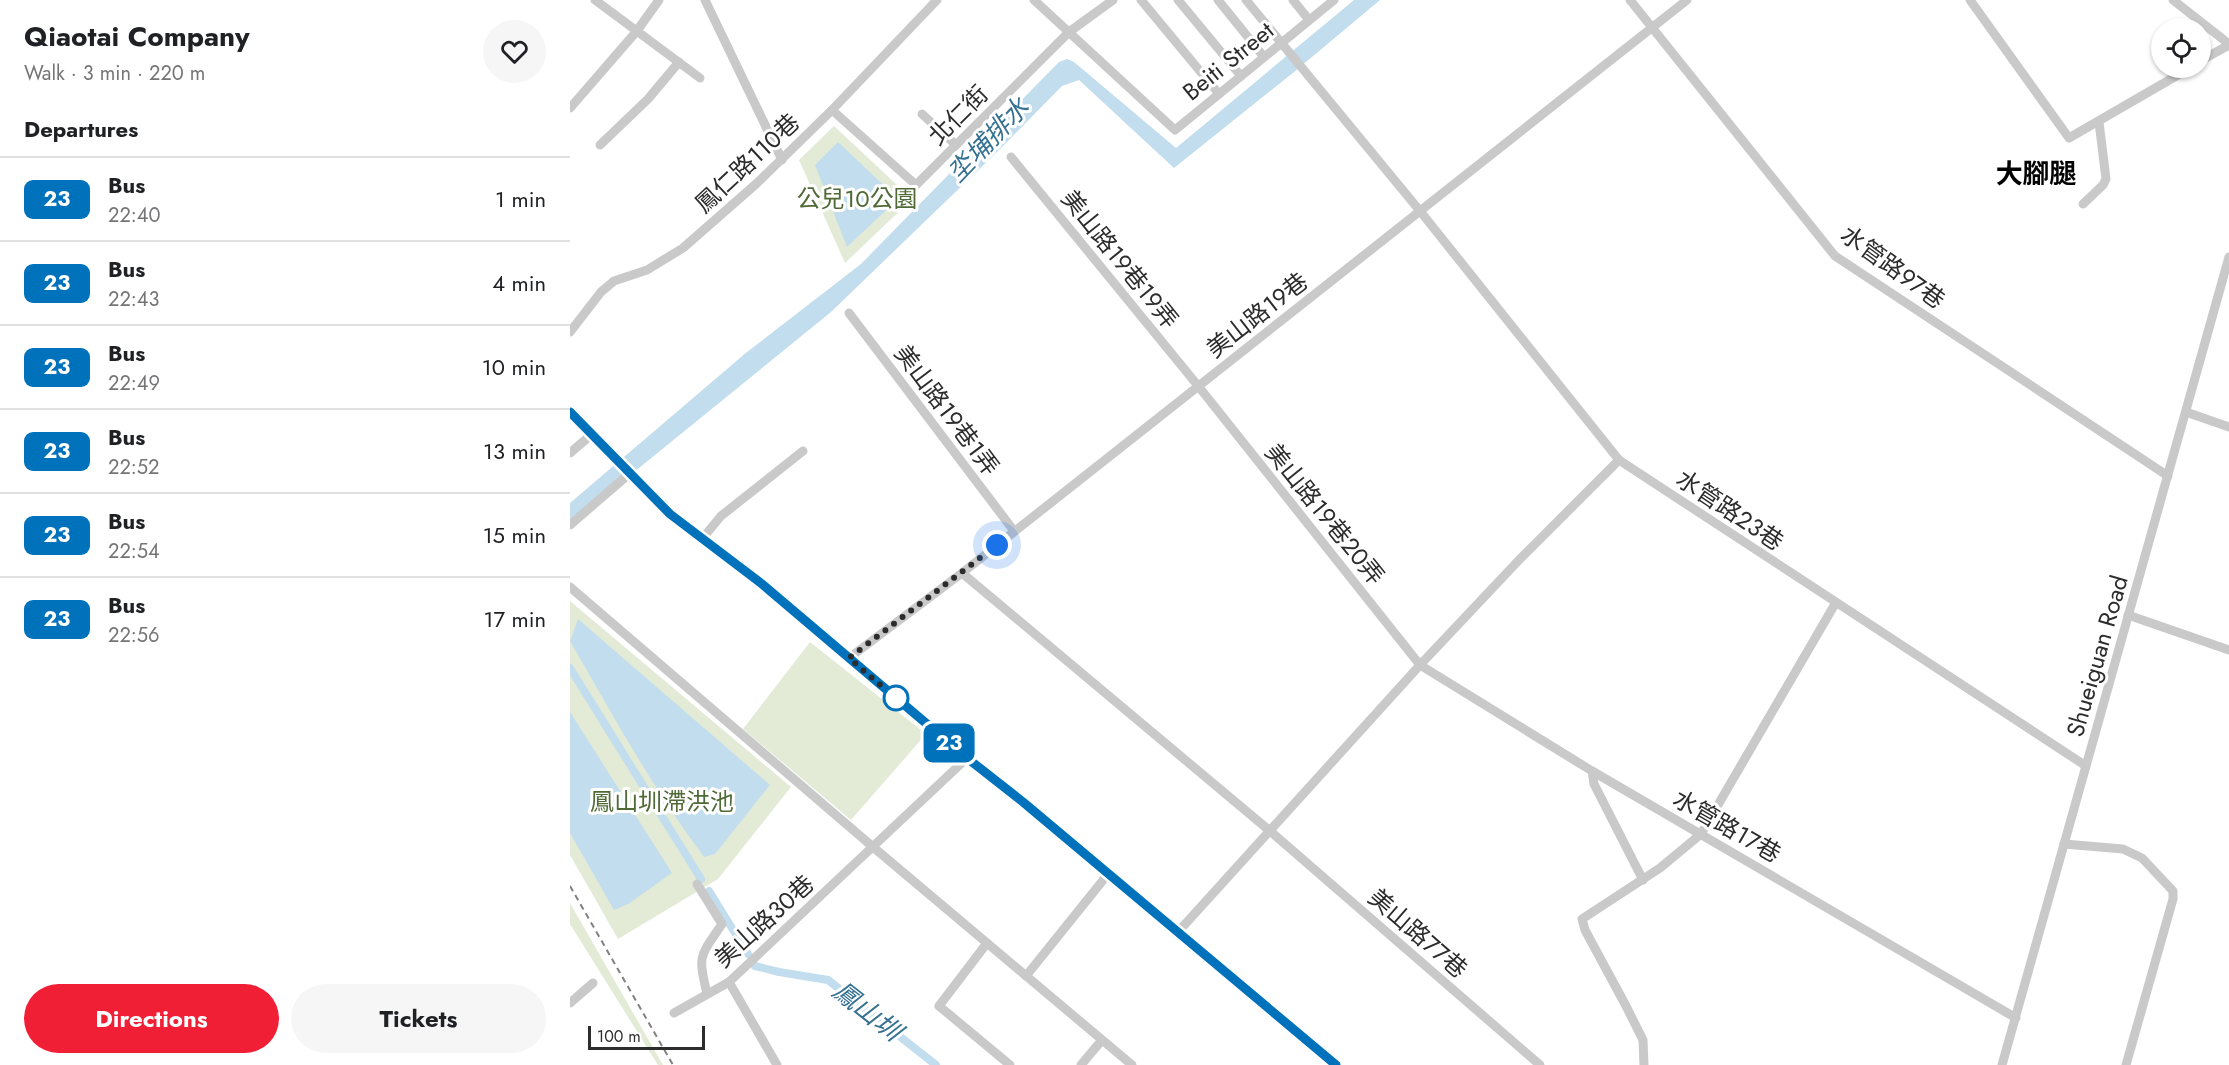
<!DOCTYPE html>
<meta charset="utf-8">
<style>
:root{--surface:#fff;--page:#f6f6f6;--text:#202124;--muted:#757577;--line:#e0e0e0;--accent:#f11f36}
body{margin:0;font-family:Jost,"Noto Sans TC",sans-serif;background:var(--page);color:var(--text);height:100vh;display:flex;flex-direction:column;font-size:22px;white-space:nowrap}
*{box-sizing:border-box;margin:0}
p{font-size:20px;color:var(--muted)}
.icon{flex:none;width:33px;height:33px;fill:none;stroke:currentColor;stroke-width:2;stroke-linecap:round;stroke-linejoin:round}
.map{position:relative;flex:1;overflow:hidden}
.drawer{display:flex;flex-direction:column;background:var(--surface);width:570px}
.drawer>*{flex:none}
.badge{padding:0 12px;border-radius:9px;font-size:21px;line-height:39px}
.fabs{position:absolute;left:1581px;top:18px;display:grid;gap:12px}
.fabs a{display:grid;place-items:center;width:60px;height:60px;border-radius:50%;background:var(--surface);box-shadow:0 2px 4px #0004;font-size:30px}
.scale{position:absolute;left:18px;bottom:15px;width:117px;box-sizing:border-box;padding-left:6px;border:3px solid #2c2c2c;border-top:0;font-size:16px;line-height:21px;white-space:nowrap;color:#2c2c2c;-webkit-text-stroke:4px #fff;paint-order:stroke}
.you{position:absolute;width:30px;height:30px;margin:-15px;border:4px solid #fff;border-radius:50%;background:#1a73e8;box-shadow:0 0 0 9px #1a73e833}
.map>.badge{position:absolute;translate:-50% -50%;box-shadow:0 0 0 3px #fff}
h2{padding:0 24px;font-size:22px;line-height:54px}
.round{display:grid;place-items:center;flex:none;width:63px;height:63px;border-radius:32px;background:var(--page)}
.summary{display:flex;align-items:center;justify-content:space-between;height:102px;padding:0 24px}
h1{font-size:28px;font-weight:700;line-height:45px}
.action{display:flex;gap:12px;margin-top:auto;padding:12px 24px}
.action a{flex:1;height:69px;border-radius:36px;background:var(--accent);color:#fff;font-size:24px;font-weight:700;line-height:69px;text-align:center}
.action a+a{background:var(--page);color:var(--text)}
ul{padding:0;list-style:none}
li{display:flex;align-items:center;gap:18px;height:84px;padding:0 24px;border-top:2px solid var(--line)}
li div{flex:1}
li b{display:block;font-size:22px}
li em{font-style:normal}
li .badge{min-width:66px;font-weight:700;text-align:center}
main{display:flex;flex:1;min-height:0}
.map>svg:first-child{display:block}
.green{fill:#e3ebd7}
.water{fill:#c2dded}
.lines{fill:none;stroke-linecap:round;stroke-linejoin:round}
.canal{stroke:#c2dded;stroke-width:8}
.minor{stroke:#c9c9c9;stroke-width:9}
.rail{stroke:#818181;stroke-width:2;stroke-dasharray:6 4.5;stroke-linecap:butt}
.line-casing{stroke:#fff;stroke-width:14}
.line{stroke:#0072bc;stroke-width:9}
.walk{stroke:#2c2c2c;stroke-width:6;stroke-dasharray:0 10.8}
.stop-dot{fill:#fff;stroke:#0072bc;stroke-width:3}
.labels{text-anchor:middle;dominant-baseline:central;stroke-width:6;stroke-linejoin:round;paint-order:stroke}
.street-label{font-size:24px;fill:#2c2c2c;stroke:#fff}
.park-label{font-size:24px;fill:#506a37;stroke:#fff}
.water-label{font-size:26px;font-style:italic;fill:#357192;stroke:#fff}
.quarter-label{font-size:27px;font-weight:bold;fill:#000;stroke:#fff}
</style>
<main>
<section class="drawer">
<div class="summary"><div><h1>Qiaotai Company</h1><p>Walk · 3 min · 220 m</p></div><a class="round"><svg class="icon" aria-label="heart" viewBox="0 0 24 24"><path d="M12 20l-8-8c-3-5 5-10 8-4 3-6 11-1 8 4z"/></svg></a></div>
<h2>Departures</h2>
<ul>
<li><span class="badge" style="background:#0072bc;color:#fff">23</span><div><b>Bus</b><p>22:40</p></div><em>1 min</em></li>
<li><span class="badge" style="background:#0072bc;color:#fff">23</span><div><b>Bus</b><p>22:43</p></div><em>4 min</em></li>
<li><span class="badge" style="background:#0072bc;color:#fff">23</span><div><b>Bus</b><p>22:49</p></div><em>10 min</em></li>
<li><span class="badge" style="background:#0072bc;color:#fff">23</span><div><b>Bus</b><p>22:52</p></div><em>13 min</em></li>
<li><span class="badge" style="background:#0072bc;color:#fff">23</span><div><b>Bus</b><p>22:54</p></div><em>15 min</em></li>
<li><span class="badge" style="background:#0072bc;color:#fff">23</span><div><b>Bus</b><p>22:56</p></div><em>17 min</em></li>
</ul>
<div class="action"><a>Directions</a><a>Tickets</a></div>
</section>
<div class="map">
<svg width="1659" height="1065" viewBox="0 0 1659 1065">
<rect width="100%" height="100%" fill="#fff"/>
<!-- green -->
<g class="green">
<path d="M 264,126 L 342,199 L 275,263 L 229,160 Z"/>
<path d="M 0,601 L 221,787 L 148,879 L 48,939 L 0,855 Z"/>
<path d="M 240,642 L 356,734 L 281,820 L 173,729 Z"/>
<path d="M 0,903 L 8,917 L 93,1065 L 88,1065 L 0,924 Z"/>
</g>
<!-- water -->
<g class="water">
<path d="M 784,0 L 810,0 L 724,72 L 604,168 L 509,80 L 492,86 L 430,149 L 261,312 L 48,485 L 0,526 L 0,503 L 177,352 L 291,264 L 489,62 L 497,59 L 504,62 L 606,148 Z"/>
<path d="M 268,142 L 328,199 L 277,247 L 245,165 Z"/>
<path d="M 8,619 L 200,785 L 145,854 L 134,857 C 83,789 42,714 0,641 Z"/>
<path d="M 0,712 L 102,873 L 58,904 L 44,910 L 0,833 Z"/>
</g>
<g class="lines">
<!-- canal -->
<g class="canal">
<path d="M 0,668 L 131,879"/>
<path d="M 139,891 L 178,954"/>
<path d="M 185,966 L 209,972 L 258,980 L 366,1065"/>
</g>
<!-- minor -->
<g class="minor">
<path d="M 25,0 L 130,78"/>
<path d="M 135,0 L 212,160"/>
<path d="M 464,0 L 605,130 L 764,0"/>
<path d="M 571,0 L 649,94"/>
<path d="M 608,0 L 671,76"/>
<path d="M 648,0 L 694,57"/>
<path d="M 676,0 L 850,211 L 1049,460 L 1516,766"/>
<path d="M 723,0 L 739,20"/>
<path d="M 1060,0 L 1265,256 L 1598,476"/>
<path d="M 1400,0 L 1499,138 L 1620,68"/>
<path d="M 1603,0 L 1659,44"/>
<path d="M 1630,61 L 1659,45"/>
<path d="M 0,108 L 66,32 L 89,0"/>
<path d="M 262,110 L 346,185 L 499,32 L 543,0"/>
<path d="M 352,114 L 386,145"/>
<path d="M 30,145 L 78,99 L 109,62"/>
<path d="M 441,157 L 629,387 L 850,665 L 1022,771 L 1446,1018"/>
<path d="M 1513,204 L 1533,185 L 1536,179 L 1529,122"/>
<path d="M 279,313 L 444,531"/>
<path d="M 0,332 L 31,292 L 44,281 L 77,270 L 113,248 L 186,184 L 262,110 L 367,0"/>
<path d="M 0,412 L 100,514 L 192,584 L 397,758 L 453,802 L 766,1065"/>
<path d="M 1616,412 L 1659,427"/>
<path d="M 0,453 L 21,435"/>
<path d="M 0,525 L 59,474"/>
<path d="M 132,539 L 151,516 L 233,451"/>
<path d="M 392,573 L 700,831 L 970,1065"/>
<path d="M 0,587 L 303,847 L 562,1065"/>
<path d="M 1558,615 L 1659,650"/>
<path d="M 279,658 L 392,573 L 1117,0"/>
<path d="M 1022,771 L 1024,784 L 1073,880"/>
<path d="M 1494,844 L 1553,849 L 1572,858 L 1603,891 L 1603,899 L 1556,1065"/>
<path d="M 127,884 L 152,924 C 129,958 128,954 137,994"/>
<path d="M 608,932 L 850,665 L 949,560 L 1049,460"/>
<path d="M 417,943 L 369,1006 L 440,1065"/>
<path d="M 456,976 L 538,874"/>
<path d="M 159,982 L 207,1065"/>
<path d="M 0,1003 L 23,983"/>
<path d="M 104,1013 L 159,982 L 397,758"/>
<path d="M 511,1065 L 532,1040"/>
<path d="M 1074,1065 L 1073,1040 L 1056,1006 L 1015,930 L 1012,919 L 1090,868 L 1131,834 L 1265,604"/>
<path d="M 1432,1065 L 1659,257"/>
</g>
<!-- rail -->
<path class="rail" d="M 0,886 L 103,1065"/>
</g>
<g class="lines">
<defs>
<path id="line" d="M 0,412 L 100,514 L 192,584 L 397,758 L 453,802 L 766,1065"/>
</defs>
<!-- line casing -->
<use href="#line" class="line-casing"/>
<!-- line -->
<use href="#line" class="line"/>
<!-- walk -->
<path class="walk" d="M 326,698 L 330,702 L 279,658 L 427,545"/>
</g>
<!-- markers -->
<circle class="stop-dot" cx="326" cy="698" r="12"/>
<g class="labels">
<!-- street labels -->
<g class="street-label">
<text transform="translate(658 61) rotate(-39)">Beiti Street</text>
<text transform="translate(388 115) rotate(-45)">北仁街</text>
<text transform="translate(177 163) rotate(-43)">鳳仁路110巷</text>
<text transform="translate(550 259) rotate(51)">美山路19巷19弄</text>
<text transform="translate(1323 267) rotate(36)">水管路97巷</text>
<text transform="translate(687 315) rotate(-38)">美山路19巷</text>
<text transform="translate(377 410) rotate(53)">美山路19巷1弄</text>
<text transform="translate(1160 510) rotate(34)">水管路23巷</text>
<text transform="translate(755 514) rotate(51)">美山路19巷20弄</text>
<text transform="translate(1527 656) rotate(-74)">Shueiguan Road</text>
<text transform="translate(1157 826) rotate(30)">水管路17巷</text>
<text transform="translate(194 921) rotate(-42)">美山路30巷</text>
<text transform="translate(848 933) rotate(41)">美山路77巷</text>
</g>
<!-- park labels -->
<g class="park-label">
<text x="287" y="198">公兒10公園</text>
<text x="92" y="801">鳳山圳滯洪池</text>
</g>
<!-- water labels -->
<g class="water-label">
<text transform="translate(418 140) rotate(-46)">坔埔排水</text>
<text transform="translate(297 1011) rotate(38)">鳳山圳</text>
</g>
<!-- quarter labels -->
<g class="quarter-label">
<text x="1466" y="173">大腳腿</text>
</g>
</g>
</svg>
<div class="fabs">
<a><svg class="icon" aria-label="locate" viewBox="0 0 24 24"><circle cx="12" cy="12" r="6"/><path d="M12 2v4M12 18v4M2 12h4M18 12h4"/></svg></a>
</div>
<div class="scale">100 m</div>
<div class="you" style="left:427px;top:545px"></div>
<b class="badge" style="left:379px;top:743px;background:#0072bc;color:#fff">23</b>
</div>
</main>
